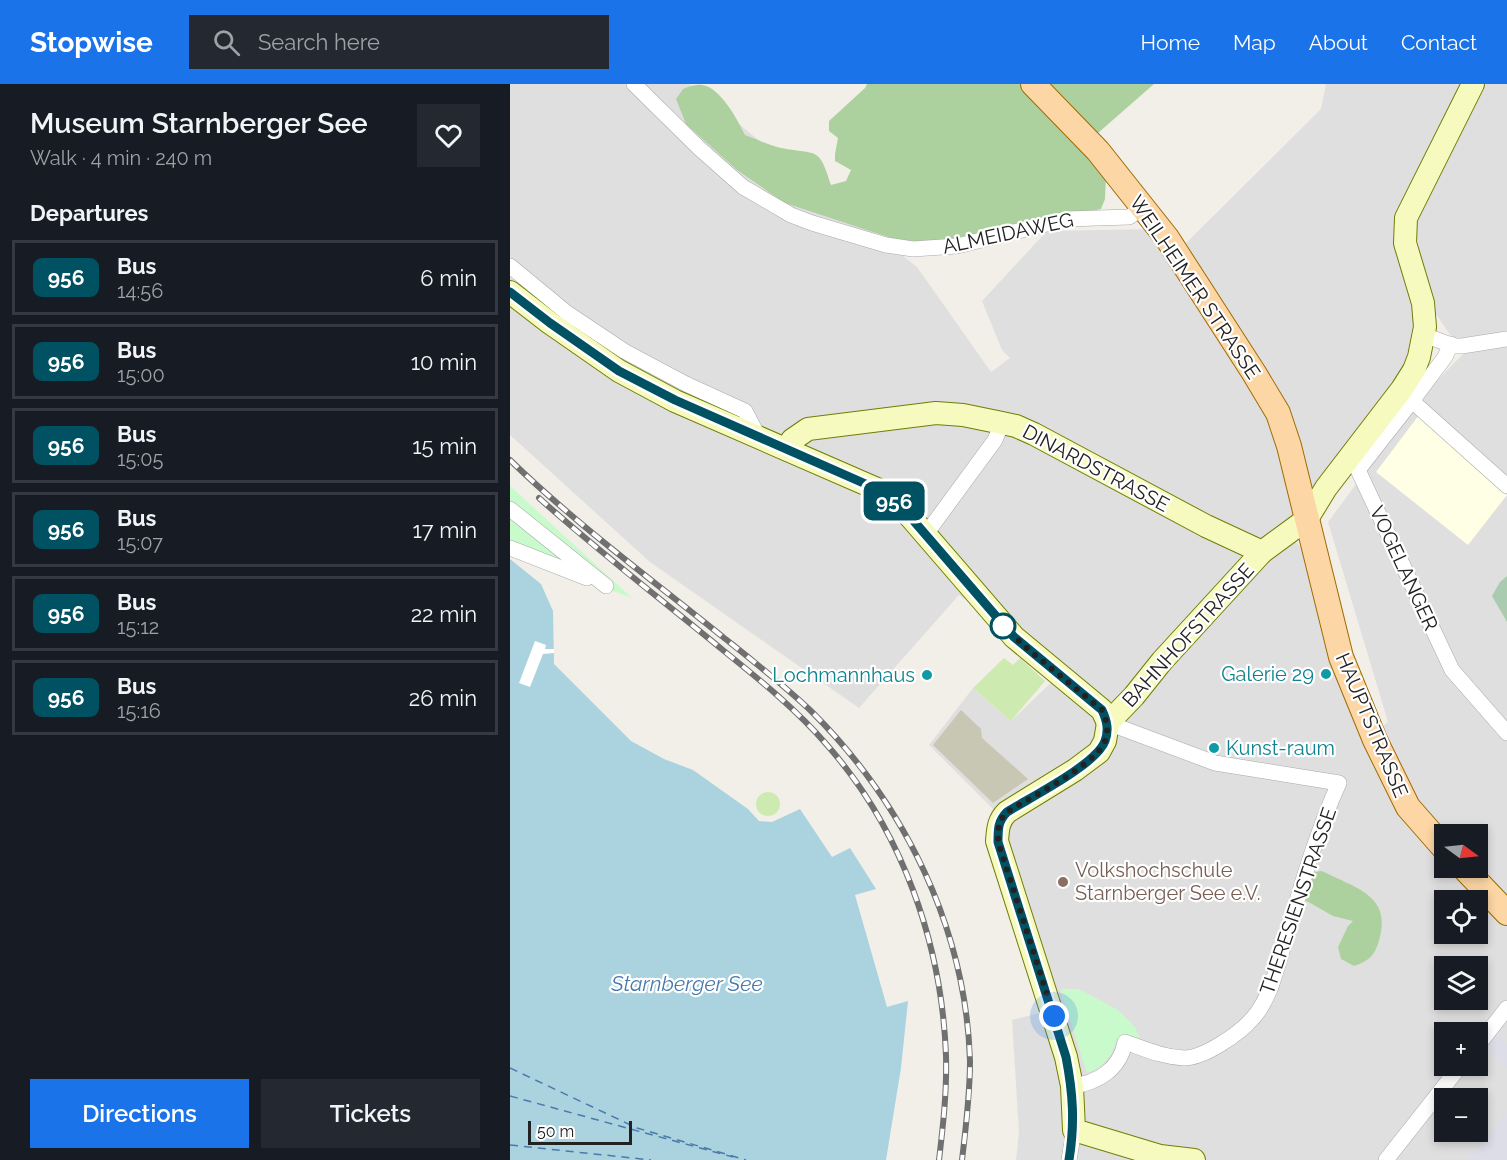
<!DOCTYPE html>
<meta charset="utf-8">
<style>
:root{--surface:#171b24;--page:#242831;--text:#f1f3f6;--muted:#9ea1a6;--line:#363941;--accent:#1a73e8}
body{margin:0;font-family:Raleway,sans-serif;background:var(--page);color:var(--text);height:100vh;display:flex;flex-direction:column;font-size:22px;white-space:nowrap}
*{box-sizing:border-box;margin:0}
p{font-size:20px;color:var(--muted)}
.icon{flex:none;width:33px;height:33px;fill:none;stroke:currentColor;stroke-width:2;stroke-linecap:round;stroke-linejoin:round}
.map{position:relative;flex:1;overflow:hidden}
.panel{display:flex;flex-direction:column;background:var(--surface);width:510px}
.panel>*{flex:none}
.badge{padding:0 12px;border-radius:9px;font-size:21px;line-height:39px}
.needle{width:39px;rotate:105deg}
.tools{position:absolute;left:924px;top:740px;display:grid;gap:12px}
.tools a{display:grid;place-items:center;width:54px;height:54px;border-radius:0px;background:var(--surface);box-shadow:0 3px 9px #0003;font-size:30px}
.scale{position:absolute;left:18px;bottom:15px;width:104px;box-sizing:border-box;padding-left:6px;border:3px solid #222;border-top:0;font-size:16px;line-height:21px;white-space:nowrap;color:#222;-webkit-text-stroke:4px #fff;paint-order:stroke}
.you{position:absolute;width:30px;height:30px;margin:-15px;border:4px solid #fff;border-radius:50%;background:#1a73e8;box-shadow:0 0 0 9px #1a73e833}
.map>.badge{position:absolute;translate:-50% -50%;box-shadow:0 0 0 3px #fff}
h2{padding:0 30px;font-size:22px;line-height:54px}
.round{display:grid;place-items:center;flex:none;width:63px;height:63px;border-radius:0px;background:var(--page)}
.head{display:flex;align-items:center;justify-content:space-between;height:102px;padding:0 30px}
h1{font-size:28px;font-weight:600;line-height:45px}
.action{display:flex;gap:12px;margin-top:auto;padding:12px 30px}
.action a{flex:1;height:69px;border-radius:0px;background:var(--accent);color:#fff;font-size:24px;font-weight:600;line-height:69px;text-align:center}
.action a+a{background:var(--page);color:var(--text)}
ul{padding:0;list-style:none}
li{display:flex;align-items:center;gap:18px;height:75px;margin:0 12px 9px;padding:0 18px;border:3px solid var(--line);border-radius:0px}
li div{flex:1}
li b{display:block;font-size:22px}
li em{font-style:normal}
li .badge{min-width:66px;font-weight:700;text-align:center}
header{display:flex;align-items:center;gap:36px;box-sizing:border-box;height:84px;padding:0 30px;background:var(--accent);color:#fff}
header strong{font-size:28px}
nav{display:flex;gap:33px;margin-inline-start:auto;font-size:21px}
.search{width:420px;height:54px;background:var(--page);display:flex;align-items:center;gap:15px;box-sizing:border-box;padding:0 21px;border-radius:0px;color:var(--muted);font-size:22px}
main{display:flex;flex:1;min-height:0}
.map>svg:first-child{display:block}
.residential{fill:#e0dfdf;fill-rule:evenodd}
.education{fill:#ffffe5}
.construction{fill:#c7c7b4}
.grass{fill:#cdebb0}
.forest{fill:#add19e}
.cemetery{fill:#aacbaf}
.park{fill:#c8facc}
.plaza{fill:#dddde8}
.water{fill:#aad3df}
.pier{fill:#fff}
.lines{fill:none;stroke-linecap:round;stroke-linejoin:round}
.ferry{stroke:#4a7aab;stroke-width:1.5;stroke-dasharray:8 6;stroke-linecap:butt}
.street-casing{stroke:#a9a9a9;stroke-width:16}
.secondary-casing{stroke:#707d05;stroke-width:24}
.primary-casing{stroke:#a06b00;stroke-width:26}
.street{stroke:#fff;stroke-width:15}
.secondary{stroke:#f7fabf;stroke-width:22}
.primary{stroke:#fcd6a4;stroke-width:24}
.rail-casing{stroke:#707070;stroke-width:6}
.rail{stroke:#fff;stroke-width:4;stroke-dasharray:11;stroke-linecap:butt}
.line-casing{stroke:#fff;stroke-width:14}
.line{stroke:#005262;stroke-width:9}
.walk{stroke:#222;stroke-width:6;stroke-dasharray:0 10.8}
.stop-dot{fill:#fff;stroke:#005262;stroke-width:3}
.culture-dot{fill:#0f9aa8;stroke:#fff;stroke-width:2}
.education-dot{fill:#8d6e63;stroke:#fff;stroke-width:2}
.labels{text-anchor:middle;dominant-baseline:central;stroke-width:4.5;stroke-linejoin:round;paint-order:stroke}
.street-label{font-size:20px;fill:#222;stroke:#fff}
.culture-label{font-size:20px;fill:#0d838f;stroke:#fff;text-anchor:end}
.education-label{font-size:20px;fill:#785e54;stroke:#fff;text-anchor:start}
.water-label{font-size:21px;font-style:italic;fill:#4a7aab;stroke:#fff}
</style>
<header>
<strong>Stopwise</strong>
<div class="search"><svg class="icon" aria-label="search" viewBox="0 0 24 24"><circle cx="10" cy="10" r="6"/><path d="M15 15l6 6"/></svg>Search here</div>
<nav><a>Home</a><a>Map</a><a>About</a><a>Contact</a></nav>
</header>
<main>
<section class="panel">
<div class="head"><div><h1>Museum Starnberger See</h1><p>Walk · 4 min · 240 m</p></div><a class="round"><svg class="icon" aria-label="heart" viewBox="0 0 24 24"><path d="M12 20l-8-8c-3-5 5-10 8-4 3-6 11-1 8 4z"/></svg></a></div>
<h2>Departures</h2>
<ul>
<li><span class="badge" style="background:#005262;color:#fff">956</span><div><b>Bus</b><p>14:56</p></div><em>6 min</em></li>
<li><span class="badge" style="background:#005262;color:#fff">956</span><div><b>Bus</b><p>15:00</p></div><em>10 min</em></li>
<li><span class="badge" style="background:#005262;color:#fff">956</span><div><b>Bus</b><p>15:05</p></div><em>15 min</em></li>
<li><span class="badge" style="background:#005262;color:#fff">956</span><div><b>Bus</b><p>15:07</p></div><em>17 min</em></li>
<li><span class="badge" style="background:#005262;color:#fff">956</span><div><b>Bus</b><p>15:12</p></div><em>22 min</em></li>
<li><span class="badge" style="background:#005262;color:#fff">956</span><div><b>Bus</b><p>15:16</p></div><em>26 min</em></li>
</ul>
<div class="action"><a>Directions</a><a>Tickets</a></div>
</section>
<div class="map">
<svg width="997" height="1076" viewBox="0 0 997 1076">
<rect width="100%" height="100%" fill="#f2efe9"/>
<!-- residential -->
<g class="residential">
<path d="M 0,0 L 179,0 L 407,183 L 481,288 L 500,274 L 492,266 L 472,217 L 537,147 L 646,145 L 763,331 L 785,442 L 607,622 L 449,511 L 349,624 L 140,478 L 0,351 Z"/>
<path d="M 816,0 L 954,0 L 892,135 L 907,232 L 900,273 L 888,294 L 794,421 L 770,326 L 667,168 L 811,25 Z"/>
<path d="M 968,0 L 997,0 L 997,1076 L 506,1076 L 509,1048 L 502,936 L 538,927 L 487,729 L 419,661 L 463,604 L 501,637 L 549,591 L 598,639 L 756,472 L 785,457 L 806,480 L 854,656 L 878,638 L 818,438 L 912,312 L 953,270 L 924,227 L 914,193 L 907,153 L 907,139 L 915,111 ZM 934,750 L 968,750 L 968,783 L 934,783 ZM 934,816 L 968,816 L 968,849 L 934,849 ZM 934,882 L 968,882 L 968,915 L 934,915 ZM 934,948 L 968,948 L 968,981 L 934,981 ZM 934,1014 L 968,1014 L 968,1047 L 934,1047 Z"/>
</g>
<!-- education -->
<path class="education" d="M 909,331 L 997,411 L 958,461 L 866,388 Z"/>
<!-- construction -->
<path class="construction" d="M 451,626 L 471,645 L 472,654 L 518,695 L 483,719 L 423,661 Z"/>
<!-- grass -->
<g class="grass">
<path d="M 494,574 L 503,581 L 510,574 L 535,597 L 501,637 L 463,604 Z"/>
<circle cx="258" cy="720" r="12"/>
</g>
<!-- forest -->
<g class="forest">
<path d="M 357,0 L 515,0 L 596,93 L 595,115 L 591,125 L 481,150 L 412,158 L 387,156 L 275,119 L 227,86 L 176,40 L 166,15 L 173,5 C 178,3 186,0 192,1 C 210,3 228,36 235,51 C 246,55 259,61 271,64 C 308,71 309,62 321,101 L 336,97 L 341,86 L 325,77 L 325,70 L 328,54 L 319,47 L 319,37 L 355,4 Z"/>
<path d="M 537,0 L 644,0 L 588,49 Z"/>
<path d="M 812,787 C 845,804 883,811 869,857 C 864,873 858,877 844,882 L 831,875 L 828,863 L 838,842 L 843,837 L 823,832 L 795,816 L 796,796 L 805,788 Z"/>
</g>
<!-- cemetery -->
<path class="cemetery" d="M 997,492 L 997,538 L 982,512 L 990,498 Z"/>
<!-- park -->
<g class="park">
<path d="M 0,402 L 122,514 L 0,469 Z"/>
<path d="M 550,905 L 569,905 L 608,926 L 625,943 L 630,954 L 606,958 C 601,974 593,983 577,989 Z"/>
</g>
<!-- plaza -->
<g class="plaza">
<path d="M 980,945 L 997,960 L 997,984 L 968,961 Z"/>
<path d="M 997,1028 L 997,1076 L 958,1076 Z"/>
</g>
<!-- water -->
<path class="water" d="M 0,475 L 31,500 L 43,527 L 44,580 L 121,657 L 154,675 L 183,686 L 238,725 L 249,737 L 262,738 L 290,725 L 322,773 L 340,764 L 366,805 L 345,811 L 377,923 L 398,917 L 391,984 L 376,1076 L 0,1076 Z"/>
<!-- pier -->
<path class="pier" d="M 25,557 L 36,561 L 35,565 L 44,565 L 44,569 L 33,570 L 20,603 L 9,599 Z"/>
<g class="lines">
<!-- ferry -->
<g class="ferry">
<path d="M 0,984 L 127,1044 L 236,1076"/>
<path d="M 0,1012 L 223,1073"/>
<path d="M 0,1061 L 141,1076"/>
</g>
<defs>
<g id="street">
<path d="M 124,0 L 189,64 L 233,103 L 281,131 L 302,139 L 376,161 L 403,165 L 447,162 L 557,135 L 619,133 L 634,123"/>
<path d="M 0,182 L 57,229 L 114,267 L 176,300 L 235,327 L 249,354"/>
<path d="M 914,251 L 944,262 L 952,262 L 997,255"/>
<path d="M 941,260 L 935,273 L 902,317 L 997,402"/>
<path d="M 902,317 L 848,386 L 942,586 L 997,649"/>
<path d="M 0,425 L 96,502"/>
<path d="M 416,450 L 485,356 L 492,339"/>
<path d="M 0,464 L 77,494"/>
<path d="M 968,961 L 997,924"/>
<path d="M 562,1002 C 588,999 610,985 615,958 C 635,965 652,973 674,974 C 694,974 729,950 742,935 C 751,926 756,914 761,903 C 783,835 799,765 829,699 L 705,679 L 598,639"/>
<path d="M 559,1076 L 564,1046"/>
<path d="M 876,1076 L 951,981"/>
</g>
<g id="secondary">
<path d="M 0,208 L 40,239 L 109,287 L 165,317 L 367,405 L 390,421 L 504,553 L 592,626 L 598,639"/>
<path d="M 278,366 L 282,356 L 298,345 L 426,329 L 453,331 L 492,339 L 506,342 L 524,350 L 696,442 L 752,468"/>
<path d="M 684,1076 L 650,1072 L 564,1046 L 562,1002 L 556,973 L 487,757 C 488,745 488,737 497,728 L 565,686 L 589,668 L 595,657 L 598,639 L 624,612 L 652,577 L 752,468 L 797,435 L 816,404 L 892,305 L 904,286 L 909,273 L 915,243 L 913,219 L 895,159 L 896,134 L 963,0"/>
</g>
<g id="primary">
<path d="M 523,0 L 588,67 L 657,154 L 744,289 L 768,329 L 779,362 L 831,573 L 865,656 L 898,723 L 934,764"/>
<path d="M 953,783 L 997,829"/>
</g>
</defs>
<!-- street casing -->
<use href="#street" class="street-casing"/>
<!-- secondary casing -->
<use href="#secondary" class="secondary-casing"/>
<!-- primary casing -->
<use href="#primary" class="primary-casing"/>
<!-- street -->
<use href="#street" class="street"/>
<!-- secondary -->
<use href="#secondary" class="secondary"/>
<!-- primary -->
<use href="#primary" class="primary"/>
<defs>
<g id="rail">
<path d="M 0,376 C 66,440 141,495 213,553 C 243,577 275,602 303,629 C 395,721 456,845 460,977 C 460,1010 456,1043 452,1076"/>
<path d="M 29,414 C 88,467 152,516 214,567 C 250,596 287,626 317,661 C 392,746 432,860 436,972 C 437,1007 433,1042 429,1076"/>
</g>
</defs>
<!-- rail casing -->
<use href="#rail" class="rail-casing"/>
<!-- rail -->
<use href="#rail" class="rail"/>
</g>
<g class="lines">
<defs>
<path id="line" d="M 0,208 L 40,239 L 109,287 L 165,316 L 367,405 L 390,421 L 504,553 L 592,626 C 597,637 599,646 595,657 C 586,681 519,714 497,728 C 488,737 488,745 488,758 L 556,973 C 563,1009 565,1039 559,1076"/>
</defs>
<!-- line casing -->
<use href="#line" class="line-casing"/>
<!-- line -->
<use href="#line" class="line"/>
<!-- walk -->
<path class="walk" d="M 493,542 L 519,566 L 592,626 C 597,637 599,646 595,657 C 586,681 519,714 497,728 C 488,737 488,745 488,758 L 544,932"/>
</g>
<!-- markers -->
<circle class="stop-dot" cx="493" cy="542" r="12"/>
<g class="culture-dot">
<circle cx="816" cy="590" r="6"/>
<circle cx="417" cy="591" r="6"/>
<circle cx="704" cy="664" r="6"/>
</g>
<circle class="education-dot" cx="553" cy="798" r="6"/>
<g class="labels">
<!-- street labels -->
<g class="street-label">
<text transform="translate(498 149) rotate(-12)">ALMEIDAWEG</text>
<text transform="translate(685 203) rotate(56)">WEILHEIMER STRASSE</text>
<text transform="translate(586 384) rotate(28)">DINARDSTRASSE</text>
<text transform="translate(894 484) rotate(65)">VOGELANGER</text>
<text transform="translate(678 551) rotate(-48)">BAHNHOFSTRASSE</text>
<text transform="translate(862 641) rotate(67)">HAUPTSTRASSE</text>
<text transform="translate(788 817) rotate(-71)">THERESIENSTRASSE</text>
</g>
<!-- culture labels -->
<g class="culture-label">
<text x="804" y="590">Galerie 29</text>
<text x="405" y="591">Lochmannhaus</text>
<text x="716" y="664" text-anchor="start">Kunst-raum</text>
</g>
<!-- education labels -->
<g class="education-label">
<text x="565" y="786">Volkshochschule<tspan x="565" dy="23">Starnberger See e.V.</tspan></text>
</g>
<!-- water labels -->
<g class="water-label">
<text x="177" y="899">Starnberger See</text>
</g>
</g>
</svg>
<div class="tools">
<a><svg class="needle" viewBox="-14 -14 28 28"><path d="M0-13l5 13h-10z" fill="#e53935"/><path d="M0 13l5-13h-10z" fill="#9ea1a6"/></svg></a>
<a><svg class="icon" aria-label="locate" viewBox="0 0 24 24"><circle cx="12" cy="12" r="6"/><path d="M12 2v4M12 18v4M2 12h4M18 12h4"/></svg></a>
<a><svg class="icon" aria-label="layers" viewBox="0 0 24 24"><path d="M12 4l9 5-9 5-9-5zM3 14l9 5 9-5"/></svg></a>
<a>+</a>
<a>−</a>
</div>
<div class="scale">50 m</div>
<div class="you" style="left:544px;top:932px"></div>
<b class="badge" style="left:384px;top:417px;background:#005262;color:#fff">956</b>
</div>
</main>
